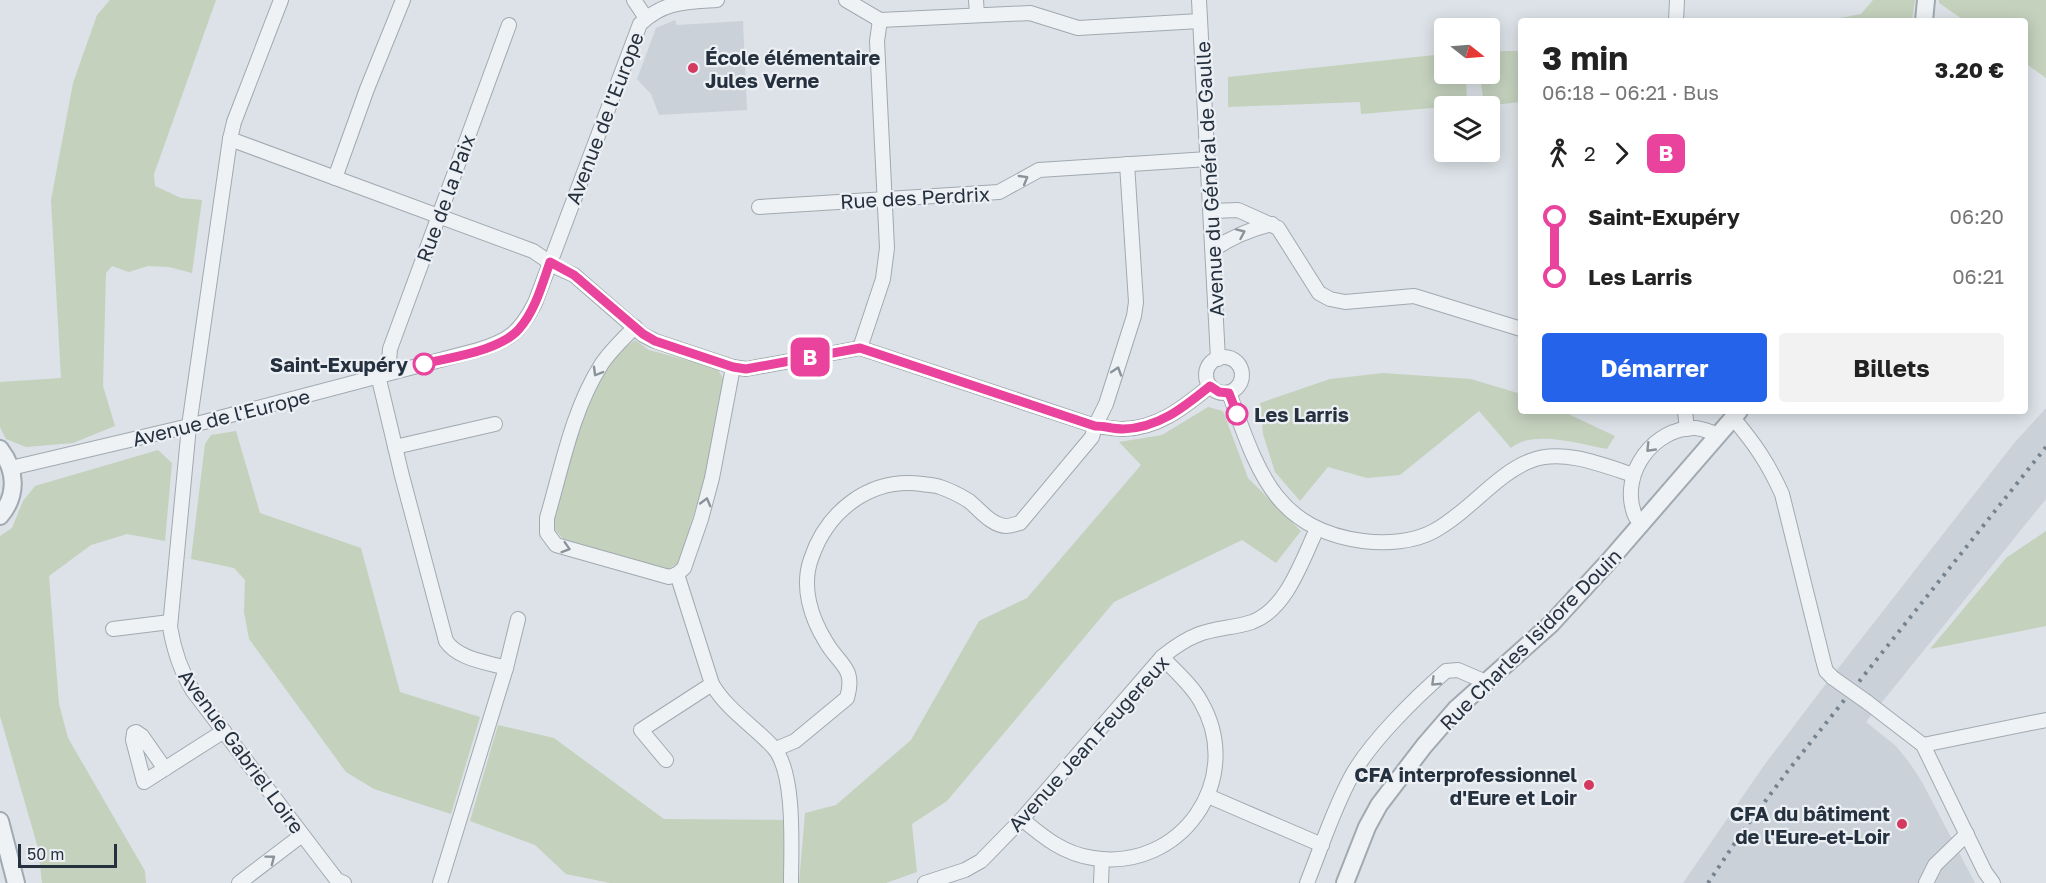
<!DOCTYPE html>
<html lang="fr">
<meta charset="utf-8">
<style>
:root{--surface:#fff;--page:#f2f2f2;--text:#222;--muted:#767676;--accent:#2563eb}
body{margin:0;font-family:"Golos Text",sans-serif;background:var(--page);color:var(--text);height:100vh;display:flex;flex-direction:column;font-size:22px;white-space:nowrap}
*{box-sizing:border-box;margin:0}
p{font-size:20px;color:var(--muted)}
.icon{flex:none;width:33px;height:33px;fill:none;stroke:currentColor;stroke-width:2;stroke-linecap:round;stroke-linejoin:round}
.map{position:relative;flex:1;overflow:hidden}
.drawer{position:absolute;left:1518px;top:18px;width:510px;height:396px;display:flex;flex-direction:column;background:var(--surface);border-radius:6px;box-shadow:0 3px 15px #0003}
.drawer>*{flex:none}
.badge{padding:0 12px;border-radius:9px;font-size:21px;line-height:39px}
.needle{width:39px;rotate:107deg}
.controls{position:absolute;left:1434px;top:18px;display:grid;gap:12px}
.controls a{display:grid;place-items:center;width:66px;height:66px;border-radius:6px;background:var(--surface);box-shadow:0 3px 15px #0003;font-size:30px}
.scale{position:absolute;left:18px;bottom:15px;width:99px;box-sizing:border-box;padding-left:6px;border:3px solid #25313e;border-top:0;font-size:16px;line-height:21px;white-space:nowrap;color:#25313e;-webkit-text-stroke:4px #ecf0f5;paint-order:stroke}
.map>.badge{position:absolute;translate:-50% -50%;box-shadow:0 0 0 3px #fff}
.legs{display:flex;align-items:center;gap:9px;height:66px;padding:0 24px;font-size:20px}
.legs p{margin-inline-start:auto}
.overview{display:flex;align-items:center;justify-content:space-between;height:102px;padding:0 24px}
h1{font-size:33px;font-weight:700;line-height:45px}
.button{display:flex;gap:12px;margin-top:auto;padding:12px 24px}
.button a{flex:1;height:69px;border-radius:6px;background:var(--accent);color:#fff;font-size:24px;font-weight:700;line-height:69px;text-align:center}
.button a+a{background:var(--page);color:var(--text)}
ul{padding:0 24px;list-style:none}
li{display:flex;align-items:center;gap:21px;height:60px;font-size:22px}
li i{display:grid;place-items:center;width:9px;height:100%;margin:0 8px;background:currentColor}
li i::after{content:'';width:15px;height:15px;margin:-8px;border:4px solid;border-radius:50%;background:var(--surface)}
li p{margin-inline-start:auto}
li:first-child i{background:linear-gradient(#0000 50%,currentColor 0)}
li:last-child i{background:linear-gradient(currentColor 50%,#0000 0)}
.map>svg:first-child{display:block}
.built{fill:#cad1d9}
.green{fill:#c4d1bd}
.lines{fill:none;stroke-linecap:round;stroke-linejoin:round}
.minor-casing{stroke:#a1a9b1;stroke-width:16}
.tertiary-casing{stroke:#a1a9b1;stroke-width:20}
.minor{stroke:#eff2f5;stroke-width:14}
.tertiary{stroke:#eff2f5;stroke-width:16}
.rail{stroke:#758391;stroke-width:4;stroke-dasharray:3 6;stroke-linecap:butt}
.minor-bridge-casing{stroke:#a1a9b1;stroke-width:16;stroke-linecap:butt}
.minor-bridge{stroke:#eff2f5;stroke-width:14}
.oneway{stroke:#8a929a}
.line-1-casing{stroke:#fff;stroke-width:14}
.line-1{stroke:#e9439e;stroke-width:9}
.poi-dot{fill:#d43a60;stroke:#ecf0f5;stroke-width:2}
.stop-1-dot{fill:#fff;stroke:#e9439e;stroke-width:3}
.labels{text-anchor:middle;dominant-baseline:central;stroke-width:4.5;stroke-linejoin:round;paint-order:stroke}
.poi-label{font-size:20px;font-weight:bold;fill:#25313e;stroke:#ecf0f5;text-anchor:end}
.street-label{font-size:20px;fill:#25313e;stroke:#ecf0f5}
.stop-label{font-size:20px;font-weight:bold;fill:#25313e;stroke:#ecf0f5;text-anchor:end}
</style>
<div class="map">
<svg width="2046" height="883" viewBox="0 0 2046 883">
<rect width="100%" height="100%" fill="#dce2e7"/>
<!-- built -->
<g class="built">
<path d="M 675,20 L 677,25 L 743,21 L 747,110 L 659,115 L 651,94 L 637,79 L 656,28 Z"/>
<path d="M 2046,408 L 2046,499 L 1866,722 L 1896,746 L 1909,762 L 1922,782 L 1975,883 L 1683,883 L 1765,764 L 1822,689 L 2015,442 Z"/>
</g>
<!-- green -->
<g class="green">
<path d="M 110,0 L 216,0 L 154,174 L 155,186 L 181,198 L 202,200 L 192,273 L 169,267 L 148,266 L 129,272 L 112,266 L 106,273 L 103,386 L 115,426 L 73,443 L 26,447 L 6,439 L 0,427 L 0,382 L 61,378 L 51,200 L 73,83 L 97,15 Z"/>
<path d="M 1873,0 L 1915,0 L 1912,21 L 1825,21 L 1861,14 Z"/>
<path d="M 1939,0 L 2046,0 L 2046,78 L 2025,63 L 2025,21 L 1965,21 L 1939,3 Z"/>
<path d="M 1490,51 L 1521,51 L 1521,102 L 1484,106 L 1480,74 L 1490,74 Z"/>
<path d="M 1444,54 L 1444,74 L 1466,74 L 1467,105 L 1361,114 L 1360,102 L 1228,107 L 1228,77 Z"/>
<path d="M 635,340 L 649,350 L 717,368 L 724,380 L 707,470 L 679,563 L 666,570 L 567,543 L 554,529 L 555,513 L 586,407 L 612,358 Z"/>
<path d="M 1383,373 L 1471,379 L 1521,394 L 1521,411 L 1562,411 L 1615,436 L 1607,449 C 1581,444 1533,429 1511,448 L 1479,411 L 1400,475 L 1367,478 L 1328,467 L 1300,501 L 1275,472 L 1263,434 L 1260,403 L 1330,379 Z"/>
<path d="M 1208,407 L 1223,411 L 1248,478 L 1301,531 L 1276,563 L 1242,540 L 1114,602 L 947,801 L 912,824 L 917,872 L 886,883 L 799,883 L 805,813 L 836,805 L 911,740 L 979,621 L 1027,598 L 1141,465 L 1119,442 L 1162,435 Z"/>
<path d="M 236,431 L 260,513 L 361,548 L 400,692 L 480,717 L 451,814 L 374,789 L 346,772 L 249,639 L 244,612 L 245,580 L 234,568 L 191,559 L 205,444 L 211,435 Z"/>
<path d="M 158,450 L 172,463 L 165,541 L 127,534 L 91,545 L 49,576 L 59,704 L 68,738 L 145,871 L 146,883 L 42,883 L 38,848 L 0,716 L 0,536 L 12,528 L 23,501 L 35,486 Z"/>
<path d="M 2046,531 L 2046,626 L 1930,649 L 2006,558 Z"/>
<path d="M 498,725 L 554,738 L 664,819 L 785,820 L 786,883 L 610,883 L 566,874 L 535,845 L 470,821 Z"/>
</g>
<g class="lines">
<defs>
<g id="minor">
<path d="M 281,0 L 234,122 L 230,139 L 189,426 L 170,627 C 174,651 180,670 193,691 L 327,867 L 337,880 L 344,883"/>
<path d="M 634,0 L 646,18"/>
<path d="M 846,0 L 880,20 L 1030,13 L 1078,28 L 1200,21"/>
<path d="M 976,0 L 977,15"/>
<path d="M 1199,0 L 1218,359"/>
<path d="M 1676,21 L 1677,0"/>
<path d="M 230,139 L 533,251 L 558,268 L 574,275 L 643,335 L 655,341 L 733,367 L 746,369 L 860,348 L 1095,426 C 1104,427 1114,429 1123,429 C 1159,428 1184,407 1210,386"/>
<path d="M 335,178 L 367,89 L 403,0"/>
<path d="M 759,207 L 999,192 L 1039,170 L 1208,159"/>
<path d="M 1211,211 L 1238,210 L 1278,228 L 1319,293 L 1330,299 L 1345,302 L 1414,296 L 1521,329"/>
<path d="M 1214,249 C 1232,237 1250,229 1272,224"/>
<path d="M 635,327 C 623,339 610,351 601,365 C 572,411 562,467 547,518 L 547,533 L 556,545 L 669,577 L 677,574 L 684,568 L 701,519 L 712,478 L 733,367"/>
<path d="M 860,348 L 883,279 L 887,248 L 877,41 L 880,20"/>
<circle cx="1224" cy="375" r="18"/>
<path d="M 392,372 L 389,361 L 390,349 L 509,25"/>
<path d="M 378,375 L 402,476 L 446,641 C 458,659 486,662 506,668 L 440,883"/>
<path d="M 1229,393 C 1257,467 1272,529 1363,541 C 1386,544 1414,542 1434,531 C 1469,512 1496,474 1530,461 C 1562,448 1603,465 1633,475"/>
<path d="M 1685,411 L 1687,429"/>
<path d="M 1733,418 C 1755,444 1768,463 1782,494 L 1823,660 L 1826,671 L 1833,678"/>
<path d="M 395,447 L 495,424"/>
<path d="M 11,468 L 189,426 L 478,350 C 509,341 520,332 535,303 L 640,24 C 664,1 686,2 717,0"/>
<path d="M 1641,525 C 1639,521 1635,517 1634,513 C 1620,473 1654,427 1696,428 C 1704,429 1711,432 1718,435"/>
<path d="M 677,574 L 712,684 C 728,711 753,725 773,747 C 796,771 791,850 791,883"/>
<path d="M 113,629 L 170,622"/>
<path d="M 506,668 L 518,619"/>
<path d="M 1867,702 L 1923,745 L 1985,872 L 1993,883"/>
<path d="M 1923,745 L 2046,720"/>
<path d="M 776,749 L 795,741 L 847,698 C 856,667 839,665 826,642 C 811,618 801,587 811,559 C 827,511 870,477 922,484 C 928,485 935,485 940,487 C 949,490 961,496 969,501 C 980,510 991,525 1006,526 C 1010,526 1016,524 1020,523 L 1092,437 L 1095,426 L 1106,404 L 1134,316 L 1136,302 L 1127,164"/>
<path d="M 666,760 L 641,730 L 712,684"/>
<path d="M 165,769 L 142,736 L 136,732 L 134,733 L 133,740 L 144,782 L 224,731"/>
<path d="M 1208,796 L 1322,845"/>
<path d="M 1022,819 C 1043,837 1064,854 1093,858 C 1180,872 1246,780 1201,702 C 1192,685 1175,671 1162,657"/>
<path d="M 239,883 L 302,835"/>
<path d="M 925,883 L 965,870 L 981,861 L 1022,819 L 1162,657 C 1173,648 1184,640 1197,635 C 1214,628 1234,628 1252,622 C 1287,609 1302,560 1317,529"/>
<path d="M 1101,883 L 1102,859"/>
<path d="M 1307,883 C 1321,848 1333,810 1351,777 C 1370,742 1416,697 1446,671 L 1458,670 L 1486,682"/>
<path d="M 1926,883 L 1935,865 L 1967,834"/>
</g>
<g id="tertiary">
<path d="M 1924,21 L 1926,0"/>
<path d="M 0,449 C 16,470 18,495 0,516"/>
<path d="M 0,821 L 16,883"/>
<path d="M 1345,883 L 1367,827 L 1379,805 L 1424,746 L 1456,709 L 1551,624 L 1609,561 L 1739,411"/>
</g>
</defs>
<!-- minor casing -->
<use href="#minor" class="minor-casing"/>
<!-- tertiary casing -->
<use href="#tertiary" class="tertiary-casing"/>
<!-- minor -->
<use href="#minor" class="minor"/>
<!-- tertiary -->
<use href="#tertiary" class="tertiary"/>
<!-- rail -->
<path class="rail" d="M 1708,883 L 1743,831 L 1787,772 L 2046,447"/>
<defs>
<path id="minor-bridge" d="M 1833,678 L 1867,702"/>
</defs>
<!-- minor-bridge casing -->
<use href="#minor-bridge" class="minor-bridge-casing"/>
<!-- minor-bridge -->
<use href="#minor-bridge" class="minor-bridge"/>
</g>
<!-- one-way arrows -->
<defs><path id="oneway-chevron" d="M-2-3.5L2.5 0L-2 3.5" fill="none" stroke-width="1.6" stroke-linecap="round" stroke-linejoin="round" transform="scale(1.5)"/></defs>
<g class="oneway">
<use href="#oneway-chevron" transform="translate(1024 179) rotate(-30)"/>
<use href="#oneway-chevron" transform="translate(1241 233) rotate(-24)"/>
<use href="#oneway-chevron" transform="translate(1117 371) rotate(-72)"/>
<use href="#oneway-chevron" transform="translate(597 372) rotate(120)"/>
<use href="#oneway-chevron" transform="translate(1650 448) rotate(134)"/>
<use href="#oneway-chevron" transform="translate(706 502) rotate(-75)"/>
<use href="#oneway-chevron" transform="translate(566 548) rotate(17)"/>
<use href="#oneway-chevron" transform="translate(1435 682) rotate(136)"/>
<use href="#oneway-chevron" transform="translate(271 859) rotate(-37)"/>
</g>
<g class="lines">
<defs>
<path id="line-1" d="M 424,364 C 451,357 500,351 519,329 C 535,311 542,285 550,262 L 574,275 L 643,334 L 655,341 L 733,367 L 746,369 L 860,348 L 1095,426 C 1104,426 1114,429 1123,429 C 1159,428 1184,407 1210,386 L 1219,392 L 1229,393 L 1237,414"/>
</defs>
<!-- line-1 casing -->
<use href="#line-1" class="line-1-casing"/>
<!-- line-1 -->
<use href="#line-1" class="line-1"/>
</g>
<!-- markers -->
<g class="poi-dot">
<circle cx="693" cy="68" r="6"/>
<circle cx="1589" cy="785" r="6"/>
<circle cx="1902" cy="824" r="6"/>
</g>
<g class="stop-1-dot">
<circle cx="424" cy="364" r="10"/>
<circle cx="1237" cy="414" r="10"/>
</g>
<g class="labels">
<!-- poi labels -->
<g class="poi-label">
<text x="705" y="57" text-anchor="start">École élémentaire<tspan x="705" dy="23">Jules Verne</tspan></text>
<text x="1577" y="774">CFA interprofessionnel<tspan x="1577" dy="23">d'Eure et Loir</tspan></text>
<text x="1890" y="813">CFA du bâtiment<tspan x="1890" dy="23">de l'Eure-et-Loir</tspan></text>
</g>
<!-- street labels -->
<g class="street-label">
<text transform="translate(604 118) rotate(-69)">Avenue de l'Europe</text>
<text transform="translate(1209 179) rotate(-93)">Avenue du Général de Gaulle</text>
<text transform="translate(915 197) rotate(-3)">Rue des Perdrix</text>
<text transform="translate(445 198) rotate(-70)">Rue de la Paix</text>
<text transform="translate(221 417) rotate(-14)">Avenue de l'Europe</text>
<text transform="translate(1530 639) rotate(-45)">Rue Charles Isidore Douin</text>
<text transform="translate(1088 743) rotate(-48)">Avenue Jean Feugereux</text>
<text transform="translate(242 751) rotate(54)">Avenue Gabriel Loire</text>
</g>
<!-- stop labels -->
<g class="stop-label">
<text x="408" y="364">Saint-Exupéry</text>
<text x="1254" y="414" text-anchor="start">Les Larris</text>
</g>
</g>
</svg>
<div class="controls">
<a><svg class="needle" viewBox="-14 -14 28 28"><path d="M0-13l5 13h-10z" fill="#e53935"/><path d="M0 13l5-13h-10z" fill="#767676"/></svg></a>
<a><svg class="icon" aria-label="layers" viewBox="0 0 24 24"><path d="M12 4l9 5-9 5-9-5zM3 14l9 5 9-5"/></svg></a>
</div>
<div class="scale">50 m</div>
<b class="badge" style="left:810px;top:357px;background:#e9439e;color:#fff">B</b>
<section class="drawer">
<div class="overview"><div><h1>3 min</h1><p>06:18 – 06:21 · Bus</p></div><b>3.20 €</b></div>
<div class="legs"><svg class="icon" aria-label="walk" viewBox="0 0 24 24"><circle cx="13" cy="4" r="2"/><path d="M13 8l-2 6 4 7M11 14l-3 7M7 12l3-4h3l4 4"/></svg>2<svg class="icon" aria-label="forward" viewBox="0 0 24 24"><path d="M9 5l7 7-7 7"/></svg><b class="badge" style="background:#e9439e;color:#fff">B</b></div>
<ul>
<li><i style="color:#e9439e"></i><b>Saint-Exupéry</b><p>06:20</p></li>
<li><i style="color:#e9439e"></i><b>Les Larris</b><p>06:21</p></li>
</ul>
<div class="button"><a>Démarrer</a><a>Billets</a></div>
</section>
</div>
